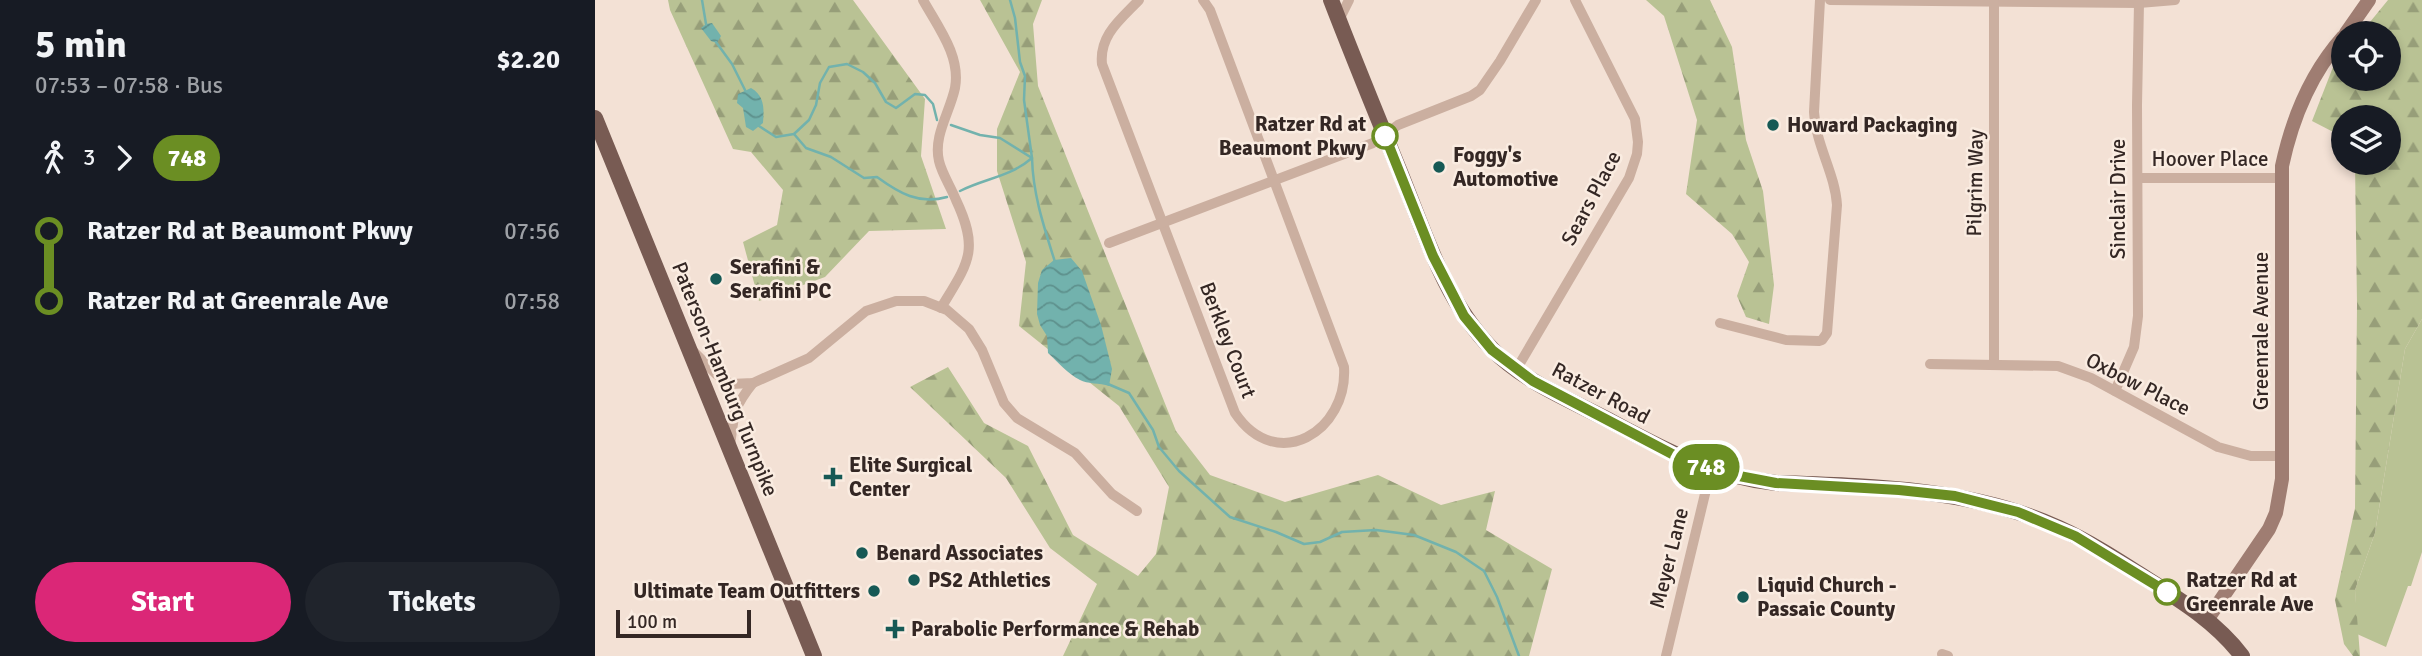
<!DOCTYPE html>
<meta charset="utf-8">
<style>
:root{--surface:#171b24;--page:#20242c;--text:#f1f3f6;--muted:#9ea1a6;--accent:#db2777}
body{margin:0;font-family:Signika,sans-serif;background:var(--page);color:var(--text);height:100vh;display:flex;flex-direction:column;font-size:26px;white-space:nowrap}
*{box-sizing:border-box;margin:0}
p{font-size:23px;color:var(--muted)}
.icon{flex:none;width:38px;height:38px;fill:none;stroke:currentColor;stroke-width:2;stroke-linecap:round;stroke-linejoin:round}
.map{position:relative;flex:1;overflow:hidden}
.details{display:flex;flex-direction:column;background:var(--surface);width:595px}
.details>*{flex:none}
.badge{padding:0 14px;border-radius:23px;font-size:24px;line-height:46px}
.controls{position:absolute;left:1736px;top:21px;display:grid;gap:14px}
.controls a{display:grid;place-items:center;width:70px;height:70px;border-radius:50%;background:var(--surface);box-shadow:0 4px 10px #0003;font-size:35px}
.scale{position:absolute;left:21px;bottom:18px;width:135px;box-sizing:border-box;padding-left:7px;border:4px solid #342724;border-top:0;font-size:19px;line-height:24px;white-space:nowrap;color:#342724;-webkit-text-stroke:5px #faece1;paint-order:stroke}
.map>.badge{position:absolute;translate:-50% -50%;box-shadow:0 0 0 4px #fff}
.legs{display:flex;align-items:center;gap:10px;height:77px;padding:0 35px;font-size:23px}
.legs p{margin-inline-start:auto}
.headline{display:flex;align-items:center;justify-content:space-between;height:119px;padding:0 35px}
h1{font-size:38px;font-weight:700;line-height:52px}
.primary-button{display:flex;gap:14px;margin-top:auto;padding:14px 35px}
.primary-button a{flex:1;height:80px;border-radius:42px;background:var(--accent);color:#fff;font-size:28px;font-weight:700;line-height:80px;text-align:center}
.primary-button a+a{background:var(--page);color:var(--text)}
ul{padding:0 35px;list-style:none}
li{display:flex;align-items:center;gap:24px;height:70px;font-size:26px}
li i{display:grid;place-items:center;width:10px;height:100%;margin:0 9px;background:currentColor}
li i::after{content:'';width:18px;height:18px;margin:-9px;border:5px solid;border-radius:50%;background:var(--surface)}
li p{margin-inline-start:auto}
li:first-child i{background:linear-gradient(#0000 50%,currentColor 0)}
li:last-child i{background:linear-gradient(currentColor 50%,#0000 0)}
main{display:flex;flex:1;min-height:0}
.map>svg:first-child{display:block}
.green{fill:#b9c294}
.forest{fill:url(#forest-firs)}
.water{fill:url(#water-waves)}
.lines{fill:none;stroke-linecap:round;stroke-linejoin:round}
.stream{stroke:#72b2ad;stroke-width:2.5}
.street{stroke:#cbafa0;stroke-width:10}
.secondary{stroke:#9f7d72;stroke-width:14}
.primary{stroke:#785b53;stroke-width:16}
.line-1-casing{stroke:#fff;stroke-width:16}
.line-1{stroke:#6b8e23;stroke-width:10}
.poi-dot{fill:#165955;stroke:#faece1;stroke-width:2.5}
.stop-1-dot{fill:#fff;stroke:#6b8e23;stroke-width:3.5}
.labels{text-anchor:middle;dominant-baseline:central;stroke-width:5;stroke-linejoin:round;paint-order:stroke}
.stop-label{font-size:21px;font-weight:bold;fill:#342724;stroke:#faece1;text-anchor:end}
.poi-label{font-size:21px;font-weight:bold;fill:#342724;stroke:#faece1;text-anchor:start}
.street-label{font-size:21px;fill:#342724;stroke:#faece1}
</style>
<main>
<section class="details">
<div class="headline"><div><h1>5 min</h1><p>07:53 – 07:58 · Bus</p></div><b>$2.20</b></div>
<div class="legs"><svg class="icon" aria-label="walk" viewBox="0 0 24 24"><circle cx="13" cy="4" r="2"/><path d="M13 8l-2 6 4 7M11 14l-3 7M7 12l3-4h3l4 4"/></svg>3<svg class="icon" aria-label="forward" viewBox="0 0 24 24"><path d="M9 5l7 7-7 7"/></svg><b class="badge" style="background:#6b8e23;color:#fff">748</b></div>
<ul>
<li><i style="color:#6b8e23"></i><b>Ratzer Rd at Beaumont Pkwy</b><p>07:56</p></li>
<li><i style="color:#6b8e23"></i><b>Ratzer Rd at Greenrale Ave</b><p>07:58</p></li>
</ul>
<div class="primary-button"><a>Start</a><a>Tickets</a></div>
</section>
<div class="map">
<svg width="1827" height="656" viewBox="0 0 1827 656">
<defs>
<pattern id="forest-firs" width="22" height="20" patternUnits="userSpaceOnUse" patternTransform="scale(1.75)"><rect width="22" height="20" fill="#b9c294"/><path d="M5 1l3.5 6h-7zM16 11l3.5 6h-7z" fill="#979e79"/></pattern>
<pattern id="water-waves" width="16" height="10" patternUnits="userSpaceOnUse" patternTransform="scale(1.75)"><rect width="16" height="10" fill="#72b2ad"/><path d="M0 5q4-4 8 0t8 0" fill="none" stroke="#5e918d"/></pattern>
</defs>
<rect width="100%" height="100%" fill="#f3e1d5"/>
<!-- green -->
<path class="green" d="M 1827,319 L 1827,552 L 1816,586 L 1813,586 L 1791,647 L 1762,634 L 1760,590 L 1780,533 L 1810,349 Z"/>
<!-- forest -->
<g class="forest">
<path d="M 73,0 L 258,0 L 330,99 L 326,156 L 351,229 L 274,231 L 230,277 L 164,301 L 148,242 L 182,225 L 188,190 L 156,152 L 138,149 L 75,10 Z"/>
<path d="M 385,0 L 447,0 L 438,24 L 443,86 L 581,431 L 615,475 L 690,502 L 783,475 L 846,505 L 900,491 L 891,530 L 957,569 L 934,656 L 468,656 L 502,584 L 455,548 L 411,478 L 315,387 L 353,367 L 389,423 L 433,446 L 478,535 L 543,576 L 561,554 L 574,487 L 524,406 L 424,326 L 431,262 L 402,171 L 402,129 L 425,72 Z"/>
<path d="M 1051,0 L 1115,0 L 1137,47 L 1151,140 L 1168,191 L 1179,285 L 1174,324 L 1151,317 L 1142,296 L 1154,262 L 1137,234 L 1091,194 L 1102,120 L 1069,16 Z"/>
<path d="M 1793,0 L 1827,0 L 1827,319 L 1810,349 L 1780,533 L 1760,590 L 1765,656 L 1758,656 L 1749,644 L 1740,600 L 1760,508 L 1762,305 L 1760,163 L 1794,163 L 1794,117 L 1748,117 L 1748,137 L 1717,121 L 1740,62 L 1748,53 L 1748,79 L 1794,79 L 1794,33 L 1766,33 Z"/>
</g>
<!-- water -->
<g class="water">
<path d="M 117,23 L 126,36 L 122,43 L 116,41 L 106,28 L 111,24 Z"/>
<path d="M 156,88 C 170,96 169,109 168,123 L 158,131 L 151,127 L 148,108 L 142,103 L 143,94 Z"/>
<path d="M 476,258 L 487,271 L 506,325 L 517,369 L 514,386 C 505,383 492,384 485,380 C 473,374 463,362 453,353 L 452,336 L 445,325 L 442,314 L 443,283 L 447,270 L 459,260 Z"/>
</g>
<g class="lines">
<!-- stream -->
<g class="stream">
<path d="M 107,0 L 111,24"/>
<path d="M 121,42 L 137,64 L 150,90"/>
<path d="M 356,125 L 385,135 L 405,138 L 437,158 C 438,195 449,227 460,262"/>
<path d="M 164,126 L 181,137 L 199,134 L 214,120 L 221,105 L 225,83 L 234,67 L 252,64 L 268,72 L 280,83 L 291,102 L 301,108 L 320,94 L 330,95 L 338,104 L 342,120"/>
<path d="M 199,134 L 211,148 L 236,157 L 269,178 L 282,177 C 304,193 324,205 352,197"/>
<path d="M 365,191 C 391,178 415,177 437,158 L 429,100 L 430,76 L 425,62 L 420,18 L 415,0"/>
<path d="M 513,384 L 534,393 L 558,430 L 564,447 L 584,471 L 635,517 L 681,532 L 709,544 L 725,542 L 747,532 L 781,530 L 819,535 L 861,552 L 889,571 L 902,597 L 924,656"/>
</g>
<!-- street -->
<g class="street">
<path d="M 328,0 C 343,27 366,56 360,88 C 355,112 338,136 344,161 C 347,174 356,187 361,200 C 385,251 373,263 346,308"/>
<path d="M 544,0 C 526,19 504,35 507,64 L 640,413 C 682,475 753,431 749,367 L 615,10 L 608,0"/>
<path d="M 1235,0 L 1544,3 L 1580,0"/>
<path d="M 1399,2 L 1399,364"/>
<path d="M 744,20 L 754,0"/>
<path d="M 1543,178 L 1687,178"/>
<path d="M 514,243 L 778,143 L 803,125 L 876,96 L 885,90 L 905,61 L 941,0"/>
<path d="M 1125,323 L 1191,340 L 1224,341 L 1227,340 L 1232,333 L 1242,205 C 1240,173 1221,146 1219,112 L 1225,0"/>
<path d="M 98,351 L 121,374 L 136,384 L 158,383 L 214,358 L 271,311 L 301,301 L 329,301 L 352,310 L 374,329 L 387,350 L 409,403 L 422,418 L 480,453 L 517,494 L 542,511"/>
<path d="M 1335,364 L 1463,366 L 1496,378 L 1623,447 L 1656,456 L 1687,456"/>
<path d="M 921,370 L 1034,178 L 1042,154 L 1043,142 L 1040,119 L 980,0"/>
<path d="M 1520,391 L 1539,347 L 1543,316 L 1542,105 L 1544,3"/>
<path d="M 135,446 C 139,414 138,408 158,383"/>
<path d="M 1347,654 L 1353,656"/>
<path d="M 1071,656 L 1116,469"/>
</g>
<!-- secondary -->
<g class="secondary">
<path d="M 1751,33 L 1774,0"/>
<path d="M 1612,620 L 1674,529 L 1681,513 L 1687,479 L 1687,166 C 1697,119 1716,73 1748,37"/>
</g>
<!-- primary -->
<g class="primary">
<path d="M 736,0 C 759,60 783,118 807,177 C 831,237 851,302 897,349 C 930,383 978,401 1019,423 C 1071,451 1121,477 1181,483 C 1275,486 1377,488 1464,528 C 1495,542 1524,561 1552,579 C 1587,601 1622,623 1647,656"/>
<path d="M 0,118 L 219,656"/>
</g>
</g>
<g class="lines">
<defs>
<path id="line-1" d="M 790,136 L 838,256 L 869,316 L 897,350 L 938,381 L 1079,455 L 1123,472 L 1181,483 L 1304,490 L 1360,496 L 1423,512 L 1480,536 L 1572,592"/>
</defs>
<!-- line-1 casing -->
<use href="#line-1" class="line-1-casing"/>
<!-- line-1 -->
<use href="#line-1" class="line-1"/>
</g>
<!-- markers -->
<g class="poi-dot">
<circle cx="1178" cy="125" r="7"/>
<circle cx="844" cy="167" r="7"/>
<circle cx="121" cy="279" r="7"/>
<path d="M234.5 466.5h7v7h7v7h-7v7h-7v-7h-7v-7h7z"/>
<circle cx="267" cy="553" r="7"/>
<circle cx="319" cy="580" r="7"/>
<circle cx="279" cy="591" r="7"/>
<circle cx="1148" cy="597" r="7"/>
<path d="M296.5 618.5h7v7h7v7h-7v7h-7v-7h-7v-7h7z"/>
</g>
<g class="stop-1-dot">
<circle cx="790" cy="136" r="12"/>
<circle cx="1572" cy="592" r="12"/>
</g>
<g class="labels">
<!-- stop labels -->
<g class="stop-label">
<text x="771" y="124">Ratzer Rd at<tspan x="771" dy="24">Beaumont Pkwy</tspan></text>
<text x="1591" y="580" text-anchor="start">Ratzer Rd at<tspan x="1591" dy="24">Greenrale Ave</tspan></text>
</g>
<!-- poi labels -->
<g class="poi-label">
<text x="1192" y="125">Howard Packaging</text>
<text x="858" y="155">Foggy's<tspan x="858" dy="24">Automotive</tspan></text>
<text x="135" y="267">Serafini &amp;<tspan x="135" dy="24">Serafini PC</tspan></text>
<text x="254" y="465">Elite Surgical<tspan x="254" dy="24">Center</tspan></text>
<text x="281" y="553">Benard Associates</text>
<text x="333" y="580">PS2 Athletics</text>
<text x="1162" y="585">Liquid Church -<tspan x="1162" dy="24">Passaic County</tspan></text>
<text x="265" y="591" text-anchor="end">Ultimate Team Outfitters</text>
<text x="316" y="629">Parabolic Performance &amp; Rehab</text>
</g>
<!-- street labels -->
<g class="street-label">
<text x="1615" y="159">Hoover Place</text>
<text transform="translate(1380 183) rotate(-89)">Pilgrim Way</text>
<text transform="translate(996 198) rotate(-62)">Sears Place</text>
<text transform="translate(1523 199) rotate(-90)">Sinclair Drive</text>
<text transform="translate(1666 331) rotate(-90)">Greenrale Avenue</text>
<text transform="translate(633 340) rotate(69)">Berkley Court</text>
<text transform="translate(130 379) rotate(68)">Paterson-Hamburg Turnpike</text>
<text transform="translate(1543 384) rotate(27)">Oxbow Place</text>
<text transform="translate(1006 393) rotate(28)">Ratzer Road</text>
<text transform="translate(1074 558) rotate(-76)">Meyer Lane</text>
</g>
</g>
</svg>
<div class="controls">
<a><svg class="icon" aria-label="locate" viewBox="0 0 24 24"><circle cx="12" cy="12" r="6"/><path d="M12 2v4M12 18v4M2 12h4M18 12h4"/></svg></a>
<a><svg class="icon" aria-label="layers" viewBox="0 0 24 24"><path d="M12 4l9 5-9 5-9-5zM3 14l9 5 9-5"/></svg></a>
</div>
<div class="scale">100 m</div>
<b class="badge" style="left:1111px;top:467px;background:#6b8e23;color:#fff">748</b>
</div>
</main>
